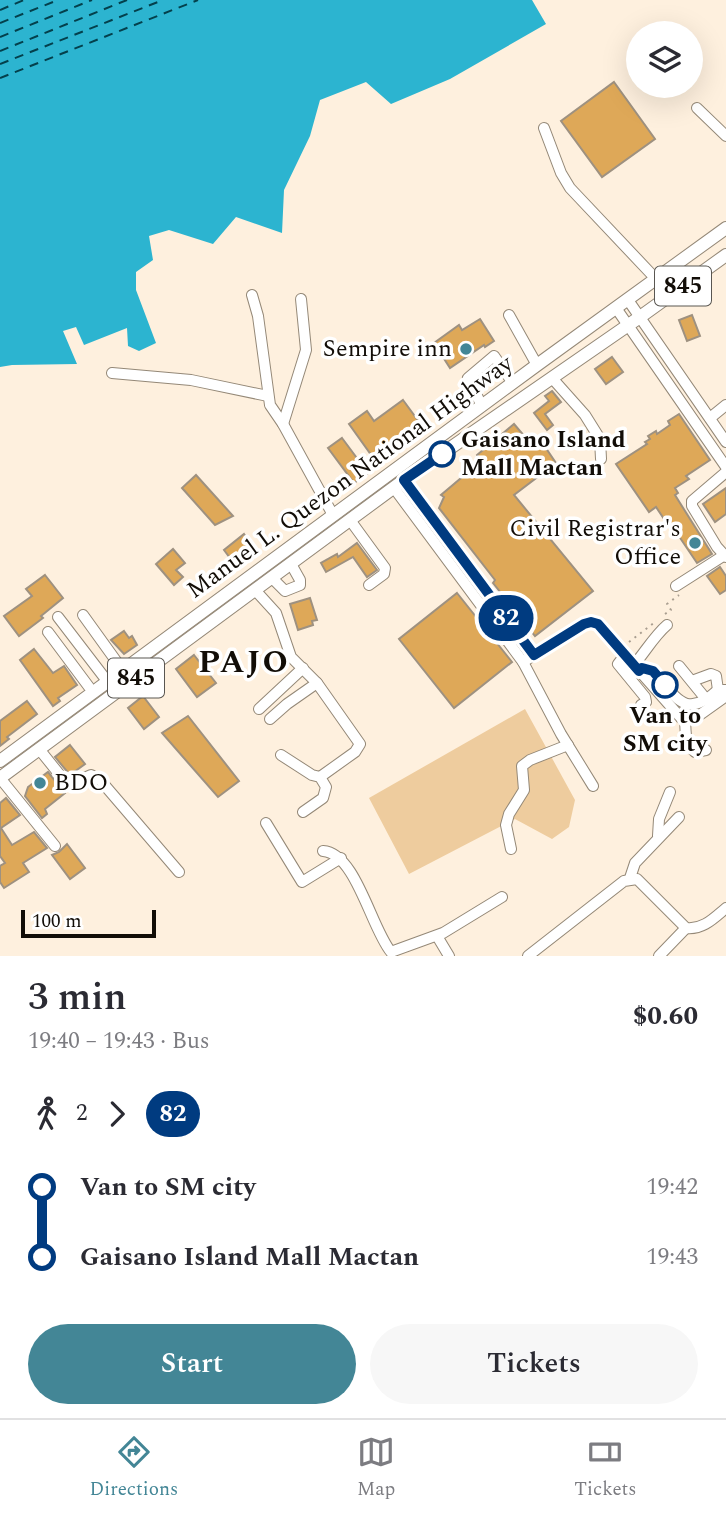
<!DOCTYPE html>
<meta charset="utf-8">
<style>
:root{--surface:#fff;--page:#f7f7f7;--text:#2b2b33;--muted:#7c7c81;--line:#e1e1e2;--accent:#438696}
body{margin:0;font-family:Spectral,serif;background:var(--page);color:var(--text);height:100vh;display:flex;flex-direction:column;font-size:26px;white-space:nowrap}
*{box-sizing:border-box;margin:0}
p{font-size:23px;color:var(--muted)}
.icon{flex:none;width:38px;height:38px;fill:none;stroke:currentColor;stroke-width:2;stroke-linecap:round;stroke-linejoin:round}
.map{position:relative;height:956px;overflow:hidden}
.sheet{display:flex;flex-direction:column;background:var(--surface);flex:1}
.sheet>*{flex:none}
.badge{padding:0 14px;border-radius:23px;font-size:24px;line-height:46px}
.fabs{position:absolute;left:626px;top:21px;display:grid;gap:14px}
.fabs a{display:grid;place-items:center;width:77px;height:77px;border-radius:50%;background:var(--surface);box-shadow:0 7px 28px #0002;font-size:35px}
.scale{position:absolute;left:21px;bottom:18px;width:135px;box-sizing:border-box;padding-left:7px;border:4px solid #120d07;border-top:0;font-size:19px;line-height:24px;white-space:nowrap;color:#120d07;-webkit-text-stroke:5px #fff;paint-order:stroke}
.map>.badge{position:absolute;translate:-50% -50%;box-shadow:0 0 0 4px #fff}
.legs{display:flex;align-items:center;gap:10px;height:77px;padding:0 28px;font-size:23px}
.legs p{margin-inline-start:auto}
.overview{display:flex;align-items:center;justify-content:space-between;height:119px;padding:0 28px}
h1{font-size:38px;font-weight:600;line-height:52px}
.primary-button{display:flex;gap:14px;margin-top:auto;padding:14px 28px}
.primary-button a{flex:1;height:80px;border-radius:42px;background:var(--accent);color:#fff;font-size:28px;font-weight:600;line-height:80px;text-align:center}
.primary-button a+a{background:var(--page);color:var(--text)}
ul{padding:0 28px;list-style:none}
li{display:flex;align-items:center;gap:24px;height:70px;font-size:26px}
li i{display:grid;place-items:center;width:10px;height:100%;margin:0 9px;background:currentColor}
li i::after{content:'';width:18px;height:18px;margin:-9px;border:5px solid;border-radius:50%;background:var(--surface)}
li p{margin-inline-start:auto}
li:first-child i{background:linear-gradient(#0000 50%,currentColor 0)}
li:last-child i{background:linear-gradient(currentColor 50%,#0000 0)}
.tab-bar{display:flex;justify-content:space-around;align-items:center;height:98px;border-top:2px solid var(--line);background:var(--surface);font-size:19px;color:var(--muted)}
.tab-bar a{display:grid;justify-items:center;gap:4px}
.tab-bar .current{color:var(--accent)}
.map>svg:first-child{display:block}
.green{fill:#eecc9e}
.water{fill:#2cb4d0}
.lines{fill:none;stroke-linecap:round;stroke-linejoin:round}
.ferry{stroke:#04404c;stroke-width:2;stroke-dasharray:9 7;stroke-linecap:butt}
.building{fill:#dea858;stroke:#9e9180;stroke-width:2}
.minor-casing{stroke:#948877;stroke-width:12}
.major-casing{stroke:#948877;stroke-width:14}
.path{stroke:#a99e90;stroke-width:2;stroke-dasharray:2 5;stroke-linecap:butt}
.minor{stroke:#fff;stroke-width:10}
.major{stroke:#fff;stroke-width:12}
.line-1-casing{stroke:#fff;stroke-width:16}
.line-1{stroke:#003b80;stroke-width:10}
.poi-dot{fill:#438696;stroke:#fff;stroke-width:2.5}
.stop-1-dot{fill:#fff;stroke:#003b80;stroke-width:3.5}
.labels{text-anchor:middle;dominant-baseline:central;stroke-width:7;stroke-linejoin:round;paint-order:stroke}
.shield{fill:#fff;stroke:#595651;stroke-width:2}
.shield-label{font-size:23px;font-weight:bold;fill:#120d07}
.poi-label{font-size:24px;fill:#120d07;stroke:#fff;text-anchor:end}
.stop-label{font-size:24px;font-weight:bold;fill:#120d07;stroke:#fff;text-anchor:start}
.street-label{font-size:24px;fill:#120d07;stroke:#fff}
.district-label{font-size:32px;font-weight:bold;letter-spacing:2px;fill:#120d07;stroke:#fff}
</style>
<div class="map">
<svg width="726" height="956" viewBox="0 0 726 956">
<rect width="100%" height="100%" fill="#fef0de"/>
<!-- green -->
<path class="green" d="M 525,709 L 575,800 L 569,827 L 552,839 L 515,819 L 409,874 L 369,798 Z"/>
<!-- water -->
<path class="water" d="M 0,0 L 532,0 L 546,24 L 450,79 L 391,104 L 366,82 L 320,100 L 310,136 L 284,190 L 282,233 L 236,217 L 213,244 L 169,230 L 149,236 L 153,260 L 136,272 L 136,290 L 156,343 L 139,351 L 128,346 L 127,328 L 84,345 L 76,327 L 63,331 L 77,364 L 12,365 L 0,367 Z"/>
<g class="lines">
<!-- ferry -->
<g class="ferry">
<path d="M 0,10 L 24,0"/>
<path d="M 0,23 L 58,0"/>
<path d="M 0,37 L 92,0"/>
<path d="M 0,51 L 127,0"/>
<path d="M 0,64 L 163,0"/>
<path d="M 0,78 L 198,0"/>
</g>
</g>
<!-- building -->
<g class="building">
<path d="M 614,82 L 655,139 L 602,177 L 561,121 Z"/>
<path d="M 692,315 L 700,336 L 687,341 L 679,320 Z"/>
<path d="M 480,319 L 494,341 L 485,347 L 484,345 L 450,368 L 434,343 L 459,325 L 462,330 Z"/>
<path d="M 612,357 L 623,372 L 606,384 L 595,369 Z"/>
<path d="M 552,391 L 561,402 L 545,414 L 553,425 L 547,430 L 534,413 L 549,401 L 545,396 Z"/>
<path d="M 403,400 L 425,430 L 377,463 L 349,424 L 367,411 L 374,421 Z"/>
<path d="M 679,414 L 710,460 L 686,476 L 689,479 L 675,488 L 678,493 L 675,495 L 712,554 L 697,563 L 670,523 L 668,525 L 656,507 L 649,512 L 616,464 L 647,444 L 645,442 L 650,439 L 648,436 L 656,431 L 657,434 L 670,425 L 668,421 Z"/>
<path d="M 514,424 L 531,444 L 539,438 L 556,463 L 514,495 L 593,591 L 535,636 L 493,583 L 495,580 L 439,508 L 444,497 L 441,495 L 480,462 L 477,455 Z"/>
<path d="M 342,438 L 368,473 L 354,483 L 328,448 Z"/>
<path d="M 196,475 L 233,516 L 215,525 L 182,488 Z"/>
<path d="M 726,488 L 726,514 L 715,522 L 703,504 Z"/>
<path d="M 244,534 L 253,546 L 233,562 L 224,550 Z"/>
<path d="M 357,543 L 377,570 L 367,577 L 353,557 L 326,572 L 321,563 L 337,554 L 338,557 Z"/>
<path d="M 173,549 L 185,563 L 176,570 L 183,577 L 174,585 L 156,564 Z"/>
<path d="M 720,567 L 726,576 L 726,590 L 720,594 L 707,576 Z"/>
<path d="M 45,575 L 63,598 L 41,616 L 43,618 L 19,636 L 4,616 L 32,596 L 26,589 Z"/>
<path d="M 457,593 L 512,662 L 454,708 L 399,639 Z"/>
<path d="M 310,598 L 317,620 L 312,621 L 313,625 L 298,630 L 290,604 Z"/>
<path d="M 124,631 L 129,638 L 132,636 L 137,645 L 124,654 L 111,640 Z"/>
<path d="M 34,649 L 53,673 L 64,666 L 77,685 L 58,698 L 60,701 L 53,706 L 20,660 Z"/>
<path d="M 194,655 L 216,683 L 197,697 L 176,669 Z"/>
<path d="M 143,696 L 159,717 L 144,729 L 128,708 Z"/>
<path d="M 27,701 L 37,714 L 7,737 L 9,739 L 0,746 L 0,721 Z"/>
<path d="M 188,716 L 239,781 L 218,797 L 162,733 Z"/>
<path d="M 70,745 L 85,764 L 70,775 L 55,757 Z"/>
<path d="M 48,772 L 65,793 L 45,809 L 47,814 L 42,818 L 25,796 L 28,787 Z"/>
<path d="M 6,798 L 20,815 L 1,828 L 12,845 L 34,832 L 47,848 L 23,863 L 29,872 L 4,888 L 0,882 L 0,866 L 5,863 L 0,856 L 0,803 Z"/>
<path d="M 67,844 L 85,868 L 70,879 L 52,855 L 59,852 Z"/>
</g>
<g class="lines">
<defs>
<g id="minor">
<path d="M 697,108 L 726,136"/>
<path d="M 544,128 L 561,173 L 570,188 L 656,279"/>
<path d="M 252,295 L 258,316 L 270,405 L 283,424 L 333,515"/>
<path d="M 628,300 L 726,442"/>
<path d="M 616,308 L 726,467"/>
<path d="M 509,315 L 537,365"/>
<path d="M 112,373 L 191,380 L 268,396"/>
<path d="M 552,378 L 585,415 L 600,439 L 601,459"/>
<path d="M 482,406 L 468,378 L 494,356 L 513,383"/>
<path d="M 710,418 L 726,405"/>
<path d="M 283,424 L 306,350 L 301,299"/>
<path d="M 726,472 L 692,501 L 692,506 L 717,547 L 726,557"/>
<path d="M 404,480 L 534,655"/>
<path d="M 394,488 L 523,662 L 561,734 L 593,786"/>
<path d="M 350,520 L 385,568 L 384,574 L 369,585"/>
<path d="M 272,578 L 285,591 L 300,585 L 300,580 L 291,564"/>
<path d="M 676,586 L 723,556"/>
<path d="M 256,591 L 276,613 L 291,657 L 317,683 L 360,744 L 355,752 L 320,777"/>
<path d="M 83,615 L 119,665"/>
<path d="M 58,617 L 104,677"/>
<path d="M 48,632 L 89,687"/>
<path d="M 625,655 L 618,664 L 645,697 L 646,702 L 641,705"/>
<path d="M 523,662 L 584,624 L 591,622 L 598,624 L 681,718 L 694,719 L 726,696"/>
<path d="M 634,665 C 645,652 655,635 667,625"/>
<path d="M 679,666 L 710,704"/>
<path d="M 639,671 L 648,669 L 653,671 C 677,698 685,720 718,690 L 726,690"/>
<path d="M 692,681 L 711,674 L 716,676 L 718,690"/>
<path d="M 259,709 L 303,668"/>
<path d="M 270,719 L 287,704 L 317,683"/>
<path d="M 685,720 C 686,732 684,743 695,752 L 706,750"/>
<path d="M 39,749 L 68,785 L 91,775 L 101,781 L 179,872"/>
<path d="M 281,755 L 312,775 L 320,777 L 326,787 L 323,798 L 303,812"/>
<path d="M 0,778 L 55,846"/>
<path d="M 266,823 L 302,882 L 341,858"/>
<path d="M 658,836 L 659,819 L 670,792"/>
<path d="M 511,849 L 506,825 L 509,814 L 524,790 L 522,766 L 530,760 L 568,745"/>
<path d="M 323,851 C 356,853 371,928 391,952 L 443,933 L 502,897"/>
<path d="M 630,878 L 635,863 L 679,817"/>
<path d="M 437,936 L 449,956"/>
<path d="M 528,956 L 624,881 L 637,879 L 686,928 C 703,930 714,918 726,908"/>
<path d="M 659,956 L 686,928"/>
</g>
<g id="major">
<path d="M 0,761 L 537,365 L 726,228"/>
<path d="M 0,778 L 404,480 L 640,317 L 726,255"/>
</g>
</defs>
<!-- minor casing -->
<use href="#minor" class="minor-casing"/>
<!-- major casing -->
<use href="#major" class="major-casing"/>
<!-- path -->
<g class="path">
<path d="M 665,614 L 671,610 L 667,604 L 679,595"/>
<path d="M 629,642 L 655,622"/>
</g>
<!-- minor -->
<use href="#minor" class="minor"/>
<!-- major -->
<use href="#major" class="major"/>
</g>
<g class="lines">
<defs>
<path id="line-1" d="M 442,454 L 404,480 L 534,655 L 584,624 L 591,622 L 598,624 L 639,671 L 642,668 L 653,671 L 665,685"/>
</defs>
<!-- line-1 casing -->
<use href="#line-1" class="line-1-casing"/>
<!-- line-1 -->
<use href="#line-1" class="line-1"/>
</g>
<!-- markers -->
<g class="poi-dot">
<circle cx="466" cy="349" r="7"/>
<circle cx="695" cy="543" r="7"/>
<circle cx="40" cy="783" r="7"/>
</g>
<g class="stop-1-dot">
<circle cx="442" cy="454" r="12"/>
<circle cx="665" cy="685" r="12"/>
</g>
<g class="labels">
<!-- shield labels -->
<g class="shield">
<rect x="655" y="266.5" width="56" height="39" rx="5"/>
<rect x="108" y="658.5" width="56" height="39" rx="5"/>
</g>
<g class="shield-label">
<text x="683" y="286">845</text>
<text x="136" y="678">845</text>
</g>
<!-- poi labels -->
<g class="poi-label">
<text x="452" y="349">Sempire inn</text>
<text x="681" y="529">Civil Registrar's<tspan x="681" dy="28">Office</tspan></text>
<text x="54" y="783" text-anchor="start">BDO</text>
</g>
<!-- stop labels -->
<g class="stop-label">
<text x="461" y="440">Gaisano Island<tspan x="461" dy="28">Mall Mactan</tspan></text>
<text x="665" y="716" text-anchor="middle">Van to<tspan x="665" dy="28">SM city</tspan></text>
</g>
<!-- street labels -->
<g class="street-label">
<text transform="translate(350 477) rotate(-36)">Manuel L. Quezon National Highway</text>
</g>
<!-- district labels -->
<g class="district-label">
<text x="244" y="662">PAJO</text>
</g>
</g>
</svg>
<div class="fabs">
<a><svg class="icon" aria-label="layers" viewBox="0 0 24 24"><path d="M12 4l9 5-9 5-9-5zM3 14l9 5 9-5"/></svg></a>
</div>
<div class="scale">100 m</div>
<b class="badge" style="left:506px;top:618px;background:#003b80;color:#fff">82</b>
</div>
<section class="sheet">
<div class="overview"><div><h1>3 min</h1><p>19:40 – 19:43 · Bus</p></div><b>$0.60</b></div>
<div class="legs"><svg class="icon" aria-label="walk" viewBox="0 0 24 24"><circle cx="13" cy="4" r="2"/><path d="M13 8l-2 6 4 7M11 14l-3 7M7 12l3-4h3l4 4"/></svg>2<svg class="icon" aria-label="forward" viewBox="0 0 24 24"><path d="M9 5l7 7-7 7"/></svg><b class="badge" style="background:#003b80;color:#fff">82</b></div>
<ul>
<li><i style="color:#003b80"></i><b>Van to SM city</b><p>19:42</p></li>
<li><i style="color:#003b80"></i><b>Gaisano Island Mall Mactan</b><p>19:43</p></li>
</ul>
<div class="primary-button"><a>Start</a><a>Tickets</a></div>
</section>
<nav class="tab-bar">
<a class="current"><svg class="icon" aria-label="directions" viewBox="0 0 24 24"><path d="M12 3l9 9-9 9-9-9zM9 14v-3h6M13 9l2 2-2 2"/></svg>Directions</a>
<a><svg class="icon" aria-label="map" viewBox="0 0 24 24"><path d="M3 6l6-2 6 2 6-2v14l-6 2-6-2-6 2zM9 4v14M15 6v14"/></svg>Map</a>
<a><svg class="icon" aria-label="tickets" viewBox="0 0 24 24"><path d="M3 7h18v10H3zM15 7v10"/></svg>Tickets</a>
</nav>
